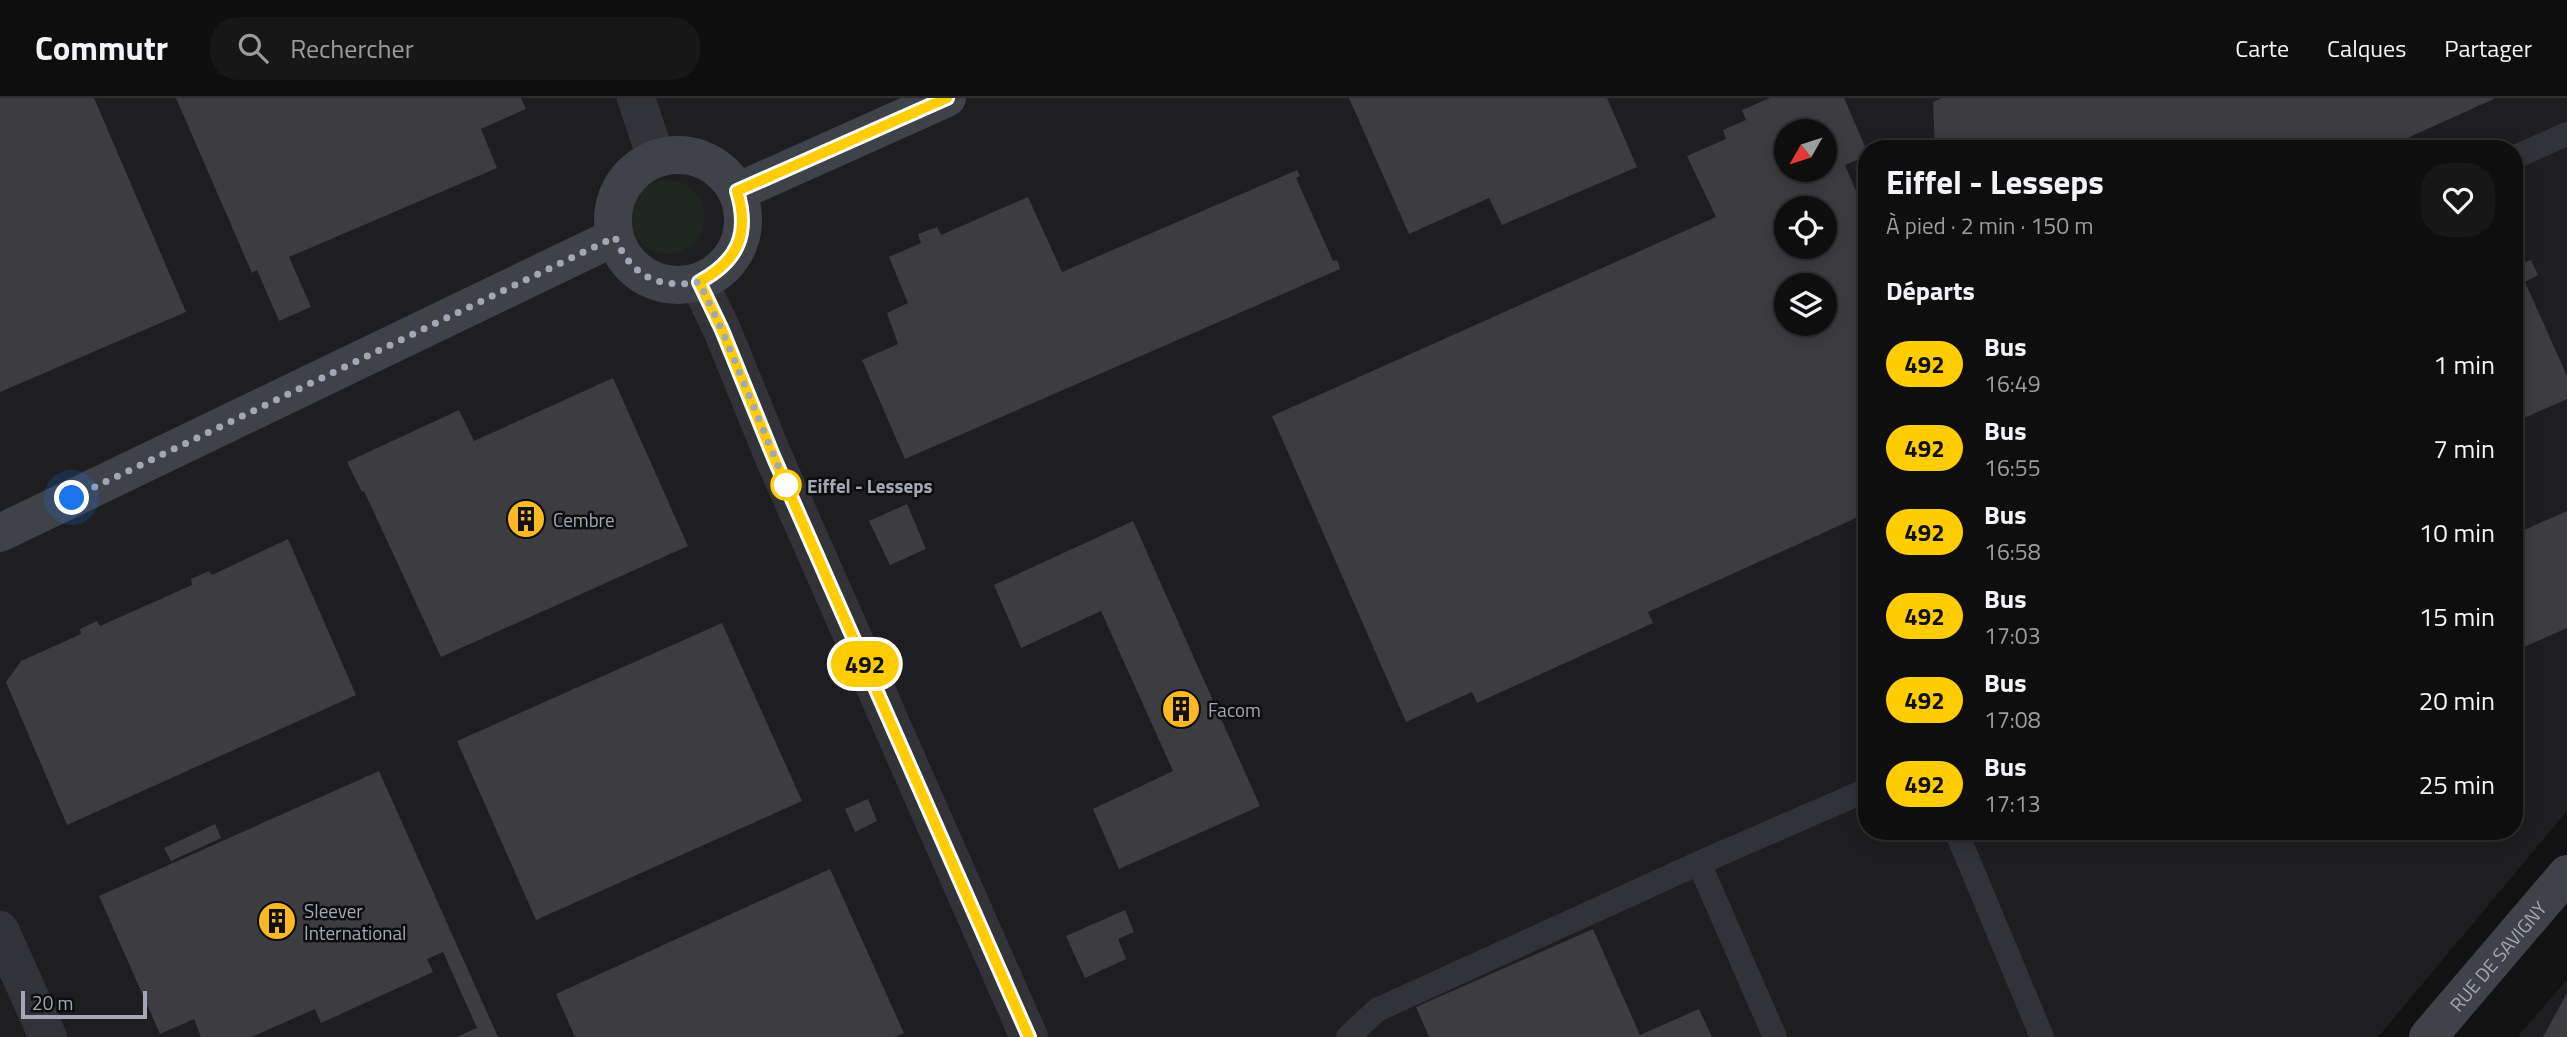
<!DOCTYPE html>
<html lang="fr">
<meta charset="utf-8">
<style>
:root{--surface:#0e0e0e;--page:#171717;--text:#f1f3f6;--muted:#9b9c9e;--line:#2e2e2e}
body{margin:0;font-family:"Titillium Web",sans-serif;background:var(--page);color:var(--text);height:100vh;display:flex;flex-direction:column;font-size:26px;white-space:nowrap}
*{box-sizing:border-box;margin:0}
p{font-size:23px;color:var(--muted)}
.icon{flex:none;width:38px;height:38px;fill:none;stroke:currentColor;stroke-width:2;stroke-linecap:round;stroke-linejoin:round}
.map{position:relative;flex:1;overflow:hidden}
.sheet{position:absolute;left:1858px;top:42px;width:665px;height:700px;display:flex;flex-direction:column;background:var(--surface);border-radius:28px;box-shadow:0 4px 18px #0003,0 0 0 2px var(--line)}
.sheet>*{flex:none}
.badge{padding:0 14px;border-radius:23px;font-size:24px;line-height:46px}
.needle{width:46px;rotate:231deg}
.tools{position:absolute;left:1774px;top:21px;display:grid;gap:14px}
.tools a{display:grid;place-items:center;width:63px;height:63px;border-radius:50%;background:var(--surface);box-shadow:0 4px 18px #0003,0 0 0 2px var(--line);font-size:35px}
.scale{position:absolute;left:21px;bottom:18px;width:126px;box-sizing:border-box;padding-left:7px;border:4px solid #a2a7b5;border-top:0;font-size:19px;line-height:24px;white-space:nowrap;color:#a2a7b5;-webkit-text-stroke:5px #0d0d0e;paint-order:stroke}
.you{position:absolute;width:35px;height:35px;margin:-18px;border:5px solid #fff;border-radius:50%;background:#1a73e8;box-shadow:0 0 0 10px #1a73e833}
.map>.badge{position:absolute;translate:-50% -50%;box-shadow:0 0 0 4px #fff}
h2{padding:0 28px;font-size:26px;line-height:63px}
.round{display:grid;place-items:center;flex:none;width:74px;height:74px;border-radius:28px;background:var(--page)}
.head{display:flex;align-items:center;justify-content:space-between;height:119px;padding:0 28px}
h1{font-size:33px;font-weight:700;line-height:52px}
ul{padding:0;list-style:none}
li{display:flex;align-items:center;gap:21px;height:84px;padding:0 28px}
li div{flex:1}
li b{display:block;font-size:26px}
li em{font-style:normal}
li .badge{min-width:77px;font-weight:700;text-align:center}
header{display:flex;align-items:center;gap:42px;box-sizing:border-box;height:98px;padding:0 35px;background:var(--surface);border-bottom:2px solid var(--line)}
header strong{font-size:33px}
nav{display:flex;gap:38px;margin-inline-start:auto;font-size:24px}
.search{width:490px;height:63px;background:var(--page);display:flex;align-items:center;gap:18px;box-sizing:border-box;padding:0 24px;border-radius:28px;color:var(--muted);font-size:26px}
.map>svg:first-child{display:block}
.built{fill:#1e1e20;fill-rule:evenodd}
.green{fill:#1e261f}
.building{fill:#3c3c41;fill-rule:evenodd}
.lines{fill:none;stroke-linecap:round;stroke-linejoin:round}
.lane{stroke:#323339;stroke-width:24}
.street{stroke:#323339;stroke-width:38}
.secondary{stroke:#404249;stroke-width:38}
.line-casing{stroke:#fff;stroke-width:16}
.line{stroke:#ffcd02;stroke-width:10}
.walk{stroke:#a2a7b5;stroke-width:7;stroke-dasharray:0 12.6}
.stop-dot{fill:#fff;stroke:#ffcd02;stroke-width:3.5}
.labels{text-anchor:middle;dominant-baseline:central;stroke-width:5;stroke-linejoin:round;paint-order:stroke}
.stop-label{font-size:19px;font-weight:bold;fill:#a2a7b5;stroke:#0d0d0e;text-anchor:start}
.poi-label{font-size:19px;fill:#a2a7b5;stroke:#0d0d0e;text-anchor:start}
.street-label{font-size:19px;fill:#a2a7b5;stroke:#0d0d0e}
</style>
<header>
<strong>Commutr</strong>
<div class="search"><svg class="icon" aria-label="search" viewBox="0 0 24 24"><circle cx="10" cy="10" r="6"/><path d="M15 15l6 6"/></svg>Rechercher</div>
<nav><a>Carte</a><a>Calques</a><a>Partager</a></nav>
</header>
<div class="map">
<svg width="2567" height="939" viewBox="0 0 2567 939">
<rect width="100%" height="100%" fill="#121213"/>
<!-- built -->
<g class="built">
<path d="M 0,0 L 2567,0 L 2567,713 L 2378,939 L 0,939 ZM 1787,33 L 1825,33 L 1825,72 L 1787,72 ZM 1867,51 L 2515,51 L 2515,733 L 1867,733 ZM 1787,110 L 1825,110 L 1825,149 L 1787,149 ZM 1787,187 L 1825,187 L 1825,226 L 1787,226 Z"/>
<path d="M 2567,882 L 2567,939 L 2517,939 Z"/>
</g>
<!-- green -->
<circle class="green" cx="668" cy="119" r="37"/>
<!-- building -->
<g class="building">
<path d="M 0,0 L 94,0 L 186,214 L 0,294 Z"/>
<path d="M 176,0 L 521,0 L 526,11 L 481,31 L 497,70 L 289,159 L 311,209 L 279,223 L 257,172 L 252,175 Z"/>
<path d="M 1349,0 L 1607,0 L 1637,69 L 1502,127 L 1489,100 L 1409,136 Z"/>
<path d="M 1770,0 L 1844,0 L 1867,53 L 1867,58 L 1845,67 L 1867,119 L 1867,415 L 1648,514 L 1653,525 L 1477,605 L 1472,594 L 1406,624 L 1272,318 L 1716,119 L 1687,58 L 1726,41 L 1723,32 L 1746,22 L 1742,12 ZM 1787,33 L 1825,33 L 1825,72 L 1787,72 ZM 1787,110 L 1825,110 L 1825,149 L 1787,149 ZM 1787,187 L 1825,187 L 1825,226 L 1787,226 Z"/>
<path d="M 1942,0 L 2496,0 L 2383,51 L 1935,51 L 1933,4 Z"/>
<path d="M 1297,72 L 1300,78 L 1296,80 L 1333,163 L 1337,162 L 1340,171 L 905,361 L 862,262 L 898,246 L 887,215 L 908,205 L 889,159 L 921,145 L 918,136 L 937,129 L 941,137 L 1028,99 L 1062,174 Z"/>
<path d="M 2515,162 L 2517,167 L 2531,162 L 2538,177 L 2525,184 L 2567,278 L 2567,301 L 2515,324 Z"/>
<path d="M 613,280 L 688,448 L 441,559 L 364,393 L 362,394 L 347,364 L 459,312 L 474,343 Z"/>
<path d="M 907,406 L 926,451 L 890,467 L 869,423 Z"/>
<path d="M 2567,413 L 2567,530 L 2515,553 L 2515,436 Z"/>
<path d="M 1133,423 L 1260,708 L 1119,771 L 1093,711 L 1173,673 L 1101,513 L 1021,550 L 994,487 Z"/>
<path d="M 288,441 L 356,597 L 67,727 L 6,584 L 21,563 L 81,536 L 80,531 L 97,523 L 100,528 L 192,487 L 191,481 L 209,473 L 212,477 Z"/>
<path d="M 722,525 L 802,703 L 536,822 L 457,643 Z"/>
<path d="M 379,673 L 498,939 L 456,939 L 477,930 L 443,854 L 427,861 L 433,874 L 321,925 L 315,911 L 251,939 L 201,939 L 194,921 L 160,936 L 99,798 Z"/>
<path d="M 868,701 L 877,723 L 855,734 L 845,711 Z"/>
<path d="M 215,726 L 221,740 L 171,763 L 164,750 Z"/>
<path d="M 830,771 L 904,935 L 895,939 L 575,939 L 556,896 Z"/>
<path d="M 1125,812 L 1134,834 L 1118,841 L 1126,861 L 1085,880 L 1066,838 Z"/>
<path d="M 1593,831 L 1640,937 L 1699,911 L 1712,939 L 1429,939 L 1416,909 Z"/>
<path d="M 2567,895 L 2567,939 L 2543,939 Z"/>
</g>
<g class="lines">
<!-- lane -->
<g class="lane">
<path d="M 2515,59 L 2567,36"/>
<path d="M 1956,733 L 2042,939"/>
<path d="M 1699,765 L 1775,939"/>
<path d="M 1348,939 L 1377,912 L 1699,765 L 1867,692"/>
</g>
<!-- street -->
<g class="street">
<path d="M 636,0 L 656,60"/>
<path d="M 699,184 L 722,232 L 774,360 L 1029,939"/>
<path d="M 0,832 L 48,939"/>
</g>
<!-- secondary -->
<g class="secondary">
<circle cx="678" cy="122" r="65"/>
<path d="M 737,94 L 947,0"/>
<path d="M 0,435 L 615,139"/>
<path id="s1" d="M 2428,939 L 2567,776"/>
</g>
</g>
<g class="lines">
<defs>
<path id="line" d="M 947,0 L 737,93 C 750,136 738,163 699,184 L 722,232 L 774,360 L 1029,939"/>
</defs>
<!-- line casing -->
<use href="#line" class="line-casing"/>
<!-- line -->
<use href="#line" class="line"/>
<!-- walk -->
<path class="walk" d="M 72,400 L 615,139 C 631,178 658,191 699,184 L 722,232 L 786,387"/>
</g>
<!-- icons -->
<defs>
<symbol id="building-disc" viewBox="-11 -11 22 22"><circle r="9.5" fill="#fdb920" stroke="#0d0d0e"/><path d="M-4-6H4V6H1V3H-1V6H-4ZM-2.5-4.3h1.7v1.8h-1.7ZM.8-4.3h1.7v1.8H.8ZM-2.5-1h1.7V.8h-1.7ZM.8-1h1.7V.8H.8Z" fill="#111"/></symbol>
</defs>
<g fill-rule="evenodd">
<use href="#building-disc" x="504" y="399" width="44" height="44"/>
<use href="#building-disc" x="1159" y="589" width="44" height="44"/>
<use href="#building-disc" x="255" y="801" width="44" height="44"/>
</g>
<!-- markers -->
<circle class="stop-dot" cx="786" cy="387" r="14"/>
<g class="labels">
<!-- stop labels -->
<g class="stop-label">
<text x="807" y="387">Eiffel - Lesseps</text>
</g>
<!-- poi labels -->
<g class="poi-label">
<text x="553" y="421">Cembre</text>
<text x="1208" y="611">Facom</text>
<text x="304" y="812">Sleever<tspan x="304" dy="22">International</tspan></text>
</g>
<!-- street labels -->
<g class="street-label">
<text stroke="none"><textPath href="#s1" startOffset="107">RUE DE SAVIGNY</textPath></text>
</g>
</g>
</svg>
<div class="tools">
<a><svg class="needle" viewBox="-14 -14 28 28"><path d="M0-13l5 13h-10z" fill="#e53935"/><path d="M0 13l5-13h-10z" fill="#9b9c9e"/></svg></a>
<a><svg class="icon" aria-label="locate" viewBox="0 0 24 24"><circle cx="12" cy="12" r="6"/><path d="M12 2v4M12 18v4M2 12h4M18 12h4"/></svg></a>
<a><svg class="icon" aria-label="layers" viewBox="0 0 24 24"><path d="M12 4l9 5-9 5-9-5zM3 14l9 5 9-5"/></svg></a>
</div>
<div class="scale">20 m</div>
<div class="you" style="left:72px;top:400px"></div>
<b class="badge" style="left:865px;top:566px;background:#ffcd02;color:#111">492</b>
<section class="sheet">
<div class="head"><div><h1>Eiffel - Lesseps</h1><p>À pied · 2 min · 150 m</p></div><a class="round"><svg class="icon" aria-label="heart" viewBox="0 0 24 24"><path d="M12 20l-8-8c-3-5 5-10 8-4 3-6 11-1 8 4z"/></svg></a></div>
<h2>Départs</h2>
<ul>
<li><span class="badge" style="background:#ffcd02;color:#111">492</span><div><b>Bus</b><p>16:49</p></div><em>1 min</em></li>
<li><span class="badge" style="background:#ffcd02;color:#111">492</span><div><b>Bus</b><p>16:55</p></div><em>7 min</em></li>
<li><span class="badge" style="background:#ffcd02;color:#111">492</span><div><b>Bus</b><p>16:58</p></div><em>10 min</em></li>
<li><span class="badge" style="background:#ffcd02;color:#111">492</span><div><b>Bus</b><p>17:03</p></div><em>15 min</em></li>
<li><span class="badge" style="background:#ffcd02;color:#111">492</span><div><b>Bus</b><p>17:08</p></div><em>20 min</em></li>
<li><span class="badge" style="background:#ffcd02;color:#111">492</span><div><b>Bus</b><p>17:13</p></div><em>25 min</em></li>
</ul>
</section>
</div>
